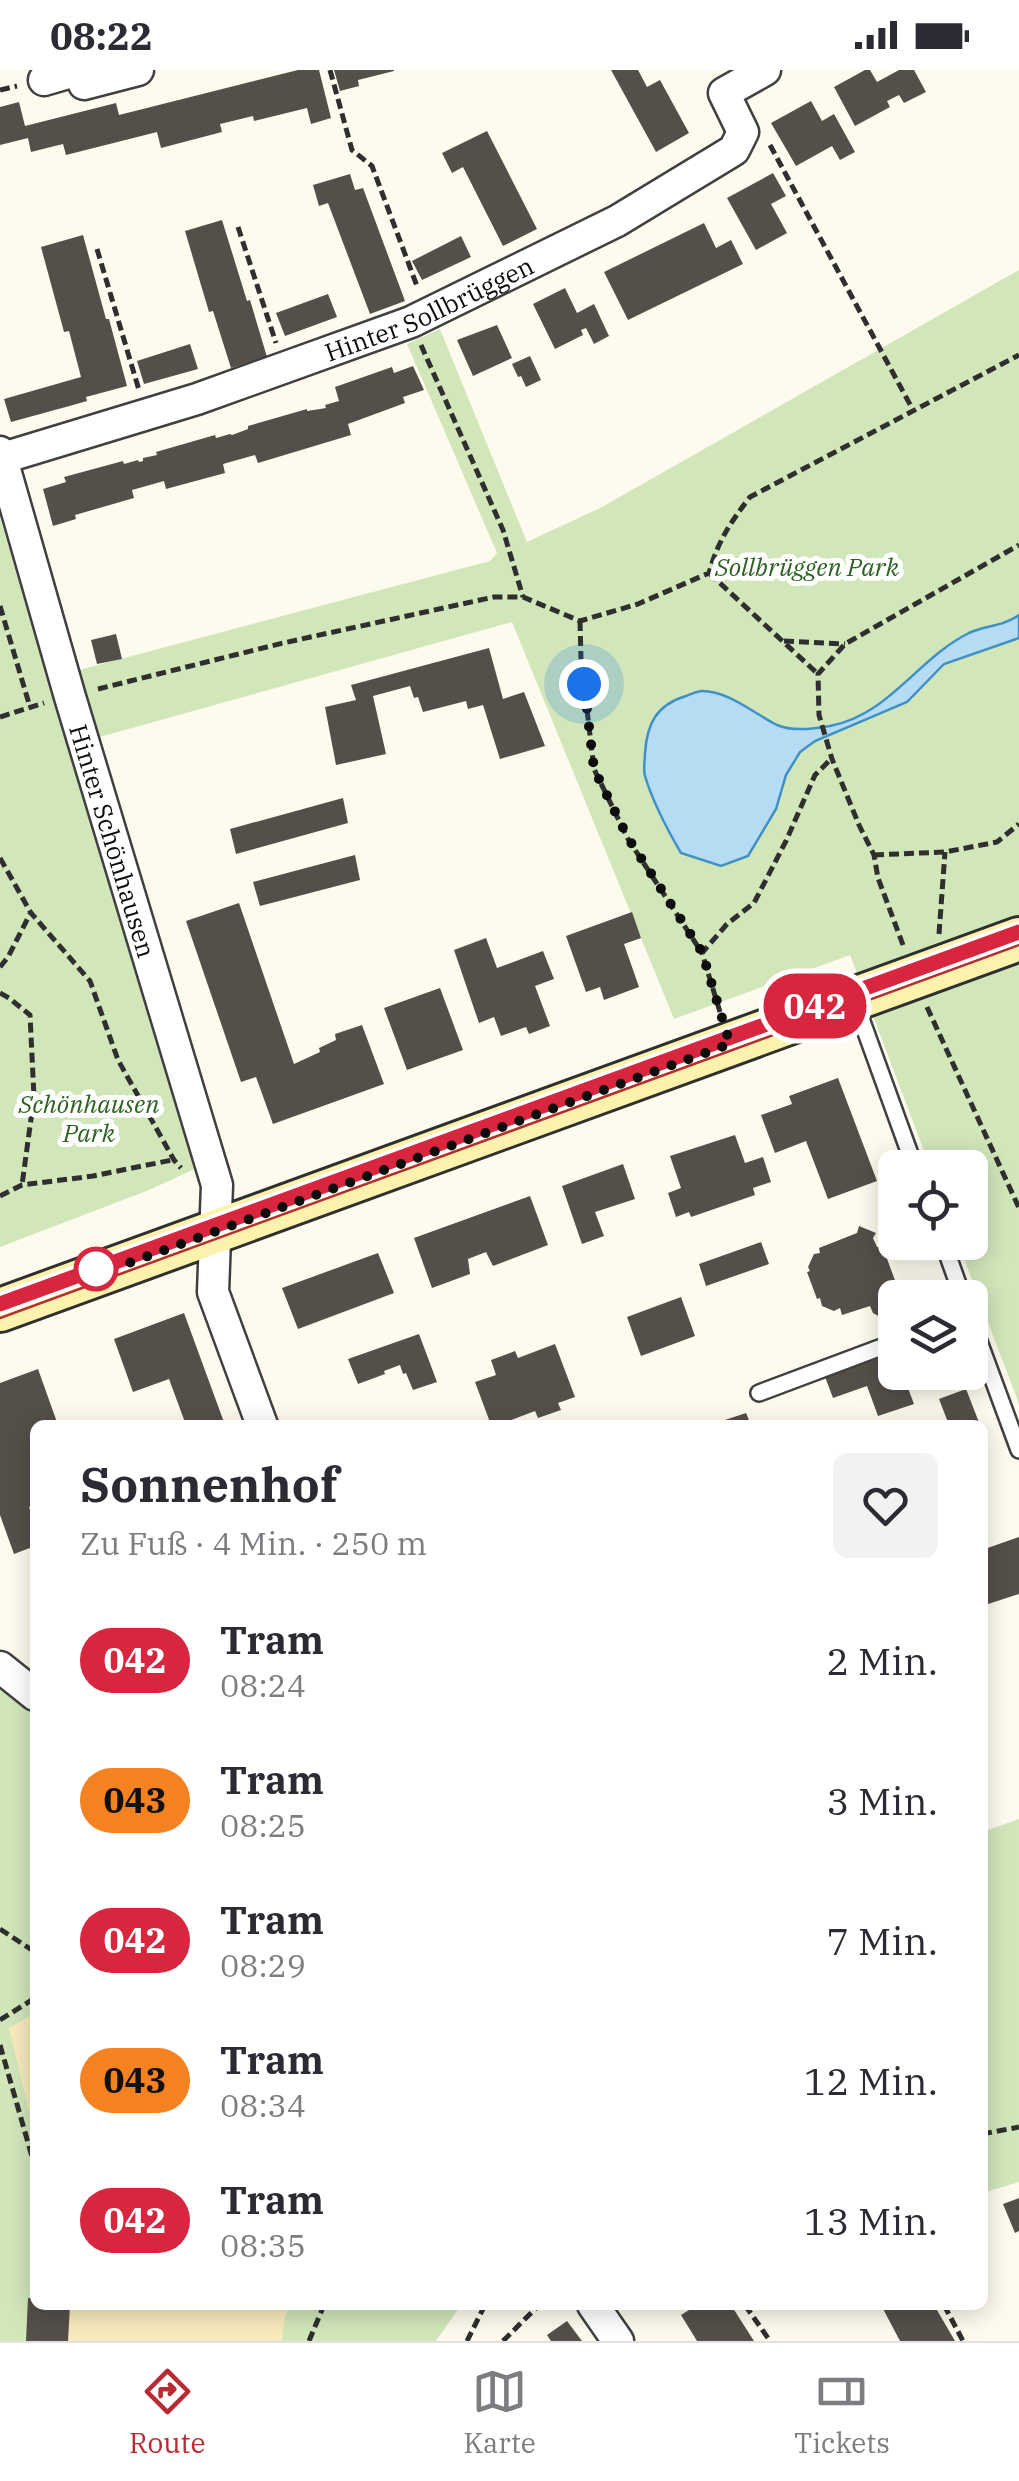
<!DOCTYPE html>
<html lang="de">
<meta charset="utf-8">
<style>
:root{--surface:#fff;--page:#f2f2f3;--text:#2b2b33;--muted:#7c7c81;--line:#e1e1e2;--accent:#b72c32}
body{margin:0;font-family:"IBM Plex Serif",serif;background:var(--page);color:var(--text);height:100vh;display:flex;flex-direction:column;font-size:38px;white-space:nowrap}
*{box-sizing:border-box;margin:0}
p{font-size:32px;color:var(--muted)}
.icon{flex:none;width:55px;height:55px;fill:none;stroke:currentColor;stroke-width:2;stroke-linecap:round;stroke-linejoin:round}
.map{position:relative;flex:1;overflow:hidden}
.side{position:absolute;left:30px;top:1350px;width:958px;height:890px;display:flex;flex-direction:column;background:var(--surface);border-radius:15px;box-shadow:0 5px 25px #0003}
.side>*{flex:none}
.badge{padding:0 20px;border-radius:32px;font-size:35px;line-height:65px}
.fabs{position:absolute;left:878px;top:1080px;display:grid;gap:20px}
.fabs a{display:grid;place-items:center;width:110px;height:110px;border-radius:15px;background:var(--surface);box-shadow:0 5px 25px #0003;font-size:50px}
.you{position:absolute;width:50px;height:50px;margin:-25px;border:8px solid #fff;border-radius:50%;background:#1a73e8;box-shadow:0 0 0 15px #1a73e833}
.map>.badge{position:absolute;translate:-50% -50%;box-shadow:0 0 0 5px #fff}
.round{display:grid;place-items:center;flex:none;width:105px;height:105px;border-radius:15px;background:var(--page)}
.overview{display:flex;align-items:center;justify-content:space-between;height:170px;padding:0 50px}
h1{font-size:48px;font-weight:800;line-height:75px}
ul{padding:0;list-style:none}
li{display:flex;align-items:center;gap:30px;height:140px;padding:0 50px}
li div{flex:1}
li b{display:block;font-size:38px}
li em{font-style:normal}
li .badge{min-width:110px;font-weight:700;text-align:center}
.status{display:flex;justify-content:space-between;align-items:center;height:70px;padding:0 50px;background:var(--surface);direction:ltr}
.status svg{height:28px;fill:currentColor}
.tabs{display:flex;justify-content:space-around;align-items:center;height:140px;border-top:2px solid var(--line);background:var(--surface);font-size:28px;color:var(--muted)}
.tabs a{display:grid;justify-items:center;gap:5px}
.tabs .on{color:var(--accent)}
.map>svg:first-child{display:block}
.green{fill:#d1e7ba}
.sand{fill:#f8ebbd}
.water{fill:#b6dcf3;stroke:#4090c7;stroke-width:2.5}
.building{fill:#554f4a}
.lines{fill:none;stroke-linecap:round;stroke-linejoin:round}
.service-casing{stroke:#404040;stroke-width:20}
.minor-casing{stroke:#404040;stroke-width:35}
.secondary-casing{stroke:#2f2f2f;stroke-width:48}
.path{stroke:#2f2f2f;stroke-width:5;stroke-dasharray:10 5;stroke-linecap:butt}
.service{stroke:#fff;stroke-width:15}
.minor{stroke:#fff;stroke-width:30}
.secondary{stroke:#fbf3ad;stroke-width:42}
.tram{stroke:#b72c32;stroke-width:2.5}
.line-casing{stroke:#fff;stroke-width:22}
.line{stroke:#d7263d;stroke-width:15}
.walk{stroke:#0d0d0d;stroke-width:10;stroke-dasharray:0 18}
.stop-dot{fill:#fff;stroke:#d7263d;stroke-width:5}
.labels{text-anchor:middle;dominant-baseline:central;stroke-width:10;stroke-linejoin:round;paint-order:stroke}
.street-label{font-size:25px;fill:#0d0d0d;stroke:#fff}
.park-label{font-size:25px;font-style:italic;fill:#2e6221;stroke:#fff}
</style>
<div class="status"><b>08:22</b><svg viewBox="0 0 49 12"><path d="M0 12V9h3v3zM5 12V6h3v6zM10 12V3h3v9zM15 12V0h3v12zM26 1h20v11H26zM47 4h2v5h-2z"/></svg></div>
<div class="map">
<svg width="1019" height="2271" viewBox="0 0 1019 2271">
<rect width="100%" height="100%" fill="#fefbee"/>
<!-- green -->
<g class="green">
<path d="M 1019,200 L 1019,545 C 1000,558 976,559 956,571 C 928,589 907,616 880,635 C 854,654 816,663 785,657 C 773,655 763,645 752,639 C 736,630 719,626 702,621 L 681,783 L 721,796 L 748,786 L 776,739 L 786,705 L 800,682 L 815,671 L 907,632 L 944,594 L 1019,568 L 1019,1334 L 958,1173 L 970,1172 L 970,1098 L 930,1097 L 850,885 L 674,949 L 512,552 L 96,668 L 79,600 L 490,491 L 497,483 L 407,274 L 440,259 L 527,472 L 602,437 Z"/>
<path d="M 0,448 L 197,1098 L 149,1120 L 0,1177 Z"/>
<path d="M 0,1616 L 35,1644 L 35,2235 L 461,2235 L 436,2271 L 0,2271 Z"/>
<path d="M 1019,1749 L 1019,2112 L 983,2123 L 983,1762 Z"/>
</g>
<!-- sand -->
<g class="sand">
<path d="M 35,1943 L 35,2066 L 9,1958 Z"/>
<path d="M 70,2235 L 291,2235 L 285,2246 L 282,2271 L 68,2271 Z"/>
</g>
<!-- water -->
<path class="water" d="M 1019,545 L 1019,568 L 944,594 L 907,632 L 815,671 L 800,682 L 786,705 L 776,739 L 748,786 L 721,796 L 681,783 C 667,759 653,733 645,706 C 643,699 645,691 645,683 C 647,654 656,635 686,626 C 691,624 695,622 701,621 C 727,620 755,644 777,655 C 793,662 814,659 830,656 C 889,645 918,588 969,563 C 987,555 1001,557 1019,545 Z"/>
<!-- building -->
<g class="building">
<path d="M 298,0 L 319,0 L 331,48 L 311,54 L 307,38 L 254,51 L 253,46 L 220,54 L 222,62 L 161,78 L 157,62 L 66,85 L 63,74 L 31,82 L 28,68 L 0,75 L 0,37 L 19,32 L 25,56 L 116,33 L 119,45 Z"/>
<path d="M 334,0 L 394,0 L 394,1 L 358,10 L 359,16 L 340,21 Z"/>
<path d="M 611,0 L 638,0 L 647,17 L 660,10 L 689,63 L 656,82 Z"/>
<path d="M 865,0 L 870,0 L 877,12 L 899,0 L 914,0 L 926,22 L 904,33 L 899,25 L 887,31 L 890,37 L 855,56 L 834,17 Z"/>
<path d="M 811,31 L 822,51 L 834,44 L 855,82 L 840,90 L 832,76 L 796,96 L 771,53 Z"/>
<path d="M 487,61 L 537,159 L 503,176 L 463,97 L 452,103 L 442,83 Z"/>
<path d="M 773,103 L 786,126 L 771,134 L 787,163 L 756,180 L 727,128 Z"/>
<path d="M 350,104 L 355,120 L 363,118 L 405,231 L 370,244 L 328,133 L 319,136 L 313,115 Z"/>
<path d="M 222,150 L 247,231 L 250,230 L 267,287 L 231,298 L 213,241 L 209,242 L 185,161 Z"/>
<path d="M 704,153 L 716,178 L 731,170 L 743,194 L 628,250 L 604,202 Z"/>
<path d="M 83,165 L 106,249 L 109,249 L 127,316 L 86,327 L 87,331 L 73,335 L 11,352 L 4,329 L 81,307 L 69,261 L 64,262 L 41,177 Z"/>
<path d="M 461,166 L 471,187 L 422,210 L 412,191 Z"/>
<path d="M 565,218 L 577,243 L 594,234 L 609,266 L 594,274 L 586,258 L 581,260 L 583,265 L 555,279 L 533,234 Z"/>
<path d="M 328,224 L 337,247 L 285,266 L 276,243 Z"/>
<path d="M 497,255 L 512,288 L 473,306 L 457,270 Z"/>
<path d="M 190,274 L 198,299 L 144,314 L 137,291 Z"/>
<path d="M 530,286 L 541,310 L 526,317 L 521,306 L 518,307 L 512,294 Z"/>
<path d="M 413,296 L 424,320 L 403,327 L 405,333 L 348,354 L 351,365 L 258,393 L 255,385 L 223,394 L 225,403 L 166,419 L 164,411 L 132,420 L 134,428 L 75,445 L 76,449 L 53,456 L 43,419 L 66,412 L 64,407 L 123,391 L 124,394 L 138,390 L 139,392 L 143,391 L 143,388 L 157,385 L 156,382 L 215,365 L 216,368 L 230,364 L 232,365 L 248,359 L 248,356 L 307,339 L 307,341 L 320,339 L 326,338 L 325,335 L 339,331 L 335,317 L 392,297 L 394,303 Z"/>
<path d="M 116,564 L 122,589 L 97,594 L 91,570 Z"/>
<path d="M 489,578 L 503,629 L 524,622 L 545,676 L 500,689 L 483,635 L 468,639 L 466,631 L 423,642 L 418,627 L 414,628 L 410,616 L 373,626 L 386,684 L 336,695 L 325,637 L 356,630 L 351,615 Z"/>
<path d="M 343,728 L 348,753 L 236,784 L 230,759 Z"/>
<path d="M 355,785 L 360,810 L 260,836 L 253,812 Z"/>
<path d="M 239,833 L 294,994 L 320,982 L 319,978 L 336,970 L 335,964 L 362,955 L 384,1014 L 273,1054 L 256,1007 L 241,1012 L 186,851 Z"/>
<path d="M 632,842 L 641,868 L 624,874 L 639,917 L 604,930 L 600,917 L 586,922 L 566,866 Z"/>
<path d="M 486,868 L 497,898 L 543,881 L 554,909 L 535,916 L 550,956 L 529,964 L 526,957 L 501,966 L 494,947 L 479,953 L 454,880 Z"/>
<path d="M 440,918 L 463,980 L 407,1000 L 384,938 Z"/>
<path d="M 838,1008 L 877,1111 L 828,1129 L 806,1071 L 775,1083 L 761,1045 L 792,1034 L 789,1026 Z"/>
<path d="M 735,1065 L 745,1093 L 763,1087 L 771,1112 L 753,1118 L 755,1125 L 691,1147 L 689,1142 L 676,1147 L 668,1123 L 681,1118 L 670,1086 Z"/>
<path d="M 623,1094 L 635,1129 L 595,1142 L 604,1166 L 582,1174 L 562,1116 Z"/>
<path d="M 530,1126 L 548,1175 L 493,1196 L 486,1182 L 468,1189 L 470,1204 L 432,1218 L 414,1168 Z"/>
<path d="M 859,1156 L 876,1163 L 873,1168 L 877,1177 L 882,1175 L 900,1224 L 892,1227 L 892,1241 L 886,1246 L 880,1247 L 873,1243 L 870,1236 L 842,1245 L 840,1238 L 834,1241 L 822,1236 L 820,1228 L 817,1229 L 807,1202 L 810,1201 L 808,1197 L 814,1184 L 820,1183 L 819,1178 L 857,1163 Z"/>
<path d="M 761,1172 L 769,1194 L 706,1216 L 699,1194 Z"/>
<path d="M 378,1183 L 394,1223 L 298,1259 L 282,1218 Z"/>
<path d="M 681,1227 L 695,1266 L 641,1286 L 627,1247 Z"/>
<path d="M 184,1243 L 225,1355 L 186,1355 L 169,1309 L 133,1322 L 114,1269 Z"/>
<path d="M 419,1264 L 437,1312 L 413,1320 L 406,1303 L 403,1304 L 400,1295 L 384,1301 L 385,1304 L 358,1314 L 348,1289 Z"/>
<path d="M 555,1274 L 575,1327 L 558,1333 L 561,1340 L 538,1348 L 535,1341 L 498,1355 L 491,1355 L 475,1312 L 496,1305 L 491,1290 L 515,1281 L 518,1288 Z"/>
<path d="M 894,1279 L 895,1302 L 902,1302 L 914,1334 L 878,1346 L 867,1316 L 833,1328 L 824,1304 Z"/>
<path d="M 38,1299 L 58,1355 L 35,1355 L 35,1435 L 29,1437 L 35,1454 L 35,1476 L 14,1484 L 0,1445 L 0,1313 Z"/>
<path d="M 966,1319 L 980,1355 L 949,1355 L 939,1329 Z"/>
<path d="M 746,1343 L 751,1355 L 713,1355 L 713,1354 Z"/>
<path d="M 1019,1467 L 1019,1524 L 982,1536 L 982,1480 Z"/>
<path d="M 1019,2128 L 1019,2161 L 1015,2163 L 1003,2134 Z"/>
<path d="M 28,2228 L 35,2228 L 35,2235 L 70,2235 L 68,2271 L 26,2271 Z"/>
<path d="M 697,2235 L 731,2235 L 754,2271 L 697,2271 L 681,2245 Z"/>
<path d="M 881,2235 L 934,2235 L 955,2271 L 900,2271 Z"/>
<path d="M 567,2251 L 582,2271 L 551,2271 L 547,2265 Z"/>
</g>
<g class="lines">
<defs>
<g id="service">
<path d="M 855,932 L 915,1098"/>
<path d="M 943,1172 L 963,1228"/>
<path d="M 970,1247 L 1019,1380"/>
<path d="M 759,1323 L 895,1272"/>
</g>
<g id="minor">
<path d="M 79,1 L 84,14 L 138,0"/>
<path d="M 44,10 L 78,0"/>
<path id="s1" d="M 0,382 L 70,627 L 217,1115 L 213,1222 L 262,1355"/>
<path id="s2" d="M 3,388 L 197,329 L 411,252 L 617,151 L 734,80 L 743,62 L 724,23 L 765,0"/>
<path d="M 0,1597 L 35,1625"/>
<path d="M 593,2235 L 618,2271"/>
</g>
<path id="secondary" d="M 0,1240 L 1019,869"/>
</defs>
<!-- service casing -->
<use href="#service" class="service-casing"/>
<!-- minor casing -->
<use href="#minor" class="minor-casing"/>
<!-- secondary casing -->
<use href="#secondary" class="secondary-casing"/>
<!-- path -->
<g class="path">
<path d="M 330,0 L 352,80 L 372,96 L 417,216"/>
<path d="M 0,20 L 17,16"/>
<path d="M 770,75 L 913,340"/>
<path d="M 238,157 L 276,273"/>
<path d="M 97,179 L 139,320"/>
<path d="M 421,275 L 503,460 L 523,527"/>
<path d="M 709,503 L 818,604"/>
<path d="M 0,536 L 30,637"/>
<path d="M 580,551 L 581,589 L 594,699 L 628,769 L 702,883"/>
<path d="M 784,571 L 845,574"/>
<path d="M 98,619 L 283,573 L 494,527 L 523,527 L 580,551 L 638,534 L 709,503 C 718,471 730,453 750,427 L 1019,285"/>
<path d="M 0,647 L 44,633"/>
<path d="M 874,785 L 945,782 L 997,772 L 1019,754"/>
<path d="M 0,788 L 31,843 L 90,911 L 118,990 L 174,1090 L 181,1098"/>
<path d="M 939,864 L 945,782"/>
<path d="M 903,875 L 878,808 L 874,785 L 859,755 L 832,689 L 819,645 L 818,604 L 845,574 L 1019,475"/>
<path d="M 0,897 L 8,887 L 30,844"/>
<path d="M 0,923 L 9,928 L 30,945 L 34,1027 L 22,1115"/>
<path d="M 927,937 L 1019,1138"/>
<path d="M 720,942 L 702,883 L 727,854 L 754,833 L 786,771 L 815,705 L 831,689"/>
<path d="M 0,1126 L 22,1115 L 93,1106 L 172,1090"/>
<path d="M 0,1859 L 35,1882"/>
<path d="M 0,1950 L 35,1928"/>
<path d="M 0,1975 L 35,2097"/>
<path d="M 982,2064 L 1019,2057"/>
<path d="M 745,2235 L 770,2271"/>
<path d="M 944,2235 L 963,2271"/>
<path d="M 309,2271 L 324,2235"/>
<path d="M 467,2271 L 485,2235"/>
<path d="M 503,2271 L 539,2235"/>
</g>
<!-- service -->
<use href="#service" class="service"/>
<!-- minor -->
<use href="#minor" class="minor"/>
<!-- secondary -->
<use href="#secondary" class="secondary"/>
<!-- tram -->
<path class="tram" d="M 0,1248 L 1019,875"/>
</g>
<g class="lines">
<defs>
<path id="line" d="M 0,1234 L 1019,862"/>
</defs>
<!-- line casing -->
<use href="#line" class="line-casing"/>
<!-- line -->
<use href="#line" class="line"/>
<!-- walk -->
<path class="walk" d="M 96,1199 L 107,1201 L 730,974 L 702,882 L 628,768 L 594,699 L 584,614"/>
</g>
<!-- markers -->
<circle class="stop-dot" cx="96" cy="1199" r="20"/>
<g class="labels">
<!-- street labels -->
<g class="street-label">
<text stroke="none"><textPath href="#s2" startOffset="452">Hinter Sollbrüggen</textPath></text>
<text stroke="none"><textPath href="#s1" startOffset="405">Hinter Schönhausen</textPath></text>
</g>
<!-- park labels -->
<g class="park-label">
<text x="807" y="496">Sollbrüggen Park</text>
<text x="89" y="1033">Schönhausen<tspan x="89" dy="29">Park</tspan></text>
</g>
</g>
</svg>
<div class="fabs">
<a><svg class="icon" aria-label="locate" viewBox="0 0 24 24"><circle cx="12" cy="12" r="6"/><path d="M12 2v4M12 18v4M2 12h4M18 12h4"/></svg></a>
<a><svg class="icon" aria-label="layers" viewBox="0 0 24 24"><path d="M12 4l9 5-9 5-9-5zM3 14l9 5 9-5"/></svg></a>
</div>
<div class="you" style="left:584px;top:614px"></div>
<b class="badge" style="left:815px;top:936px;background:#d7263d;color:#fff">042</b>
<section class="side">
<div class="overview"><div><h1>Sonnenhof</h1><p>Zu Fuß · 4 Min. · 250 m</p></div><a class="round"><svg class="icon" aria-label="heart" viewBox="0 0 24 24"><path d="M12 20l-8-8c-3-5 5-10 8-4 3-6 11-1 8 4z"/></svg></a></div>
<ul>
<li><span class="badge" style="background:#d7263d;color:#fff">042</span><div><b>Tram</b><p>08:24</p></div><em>2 Min.</em></li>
<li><span class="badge" style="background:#f58220;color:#111">043</span><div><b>Tram</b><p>08:25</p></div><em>3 Min.</em></li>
<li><span class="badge" style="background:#d7263d;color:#fff">042</span><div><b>Tram</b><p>08:29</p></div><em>7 Min.</em></li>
<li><span class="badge" style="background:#f58220;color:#111">043</span><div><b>Tram</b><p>08:34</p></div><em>12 Min.</em></li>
<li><span class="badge" style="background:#d7263d;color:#fff">042</span><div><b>Tram</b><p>08:35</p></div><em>13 Min.</em></li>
</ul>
</section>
</div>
<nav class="tabs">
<a class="on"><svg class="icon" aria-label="directions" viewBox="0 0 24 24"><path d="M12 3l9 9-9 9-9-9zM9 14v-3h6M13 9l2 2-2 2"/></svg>Route</a>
<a><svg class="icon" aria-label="map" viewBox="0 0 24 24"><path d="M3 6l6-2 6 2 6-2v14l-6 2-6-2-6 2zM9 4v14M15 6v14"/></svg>Karte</a>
<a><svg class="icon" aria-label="tickets" viewBox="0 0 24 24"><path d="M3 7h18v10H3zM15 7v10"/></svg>Tickets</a>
</nav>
